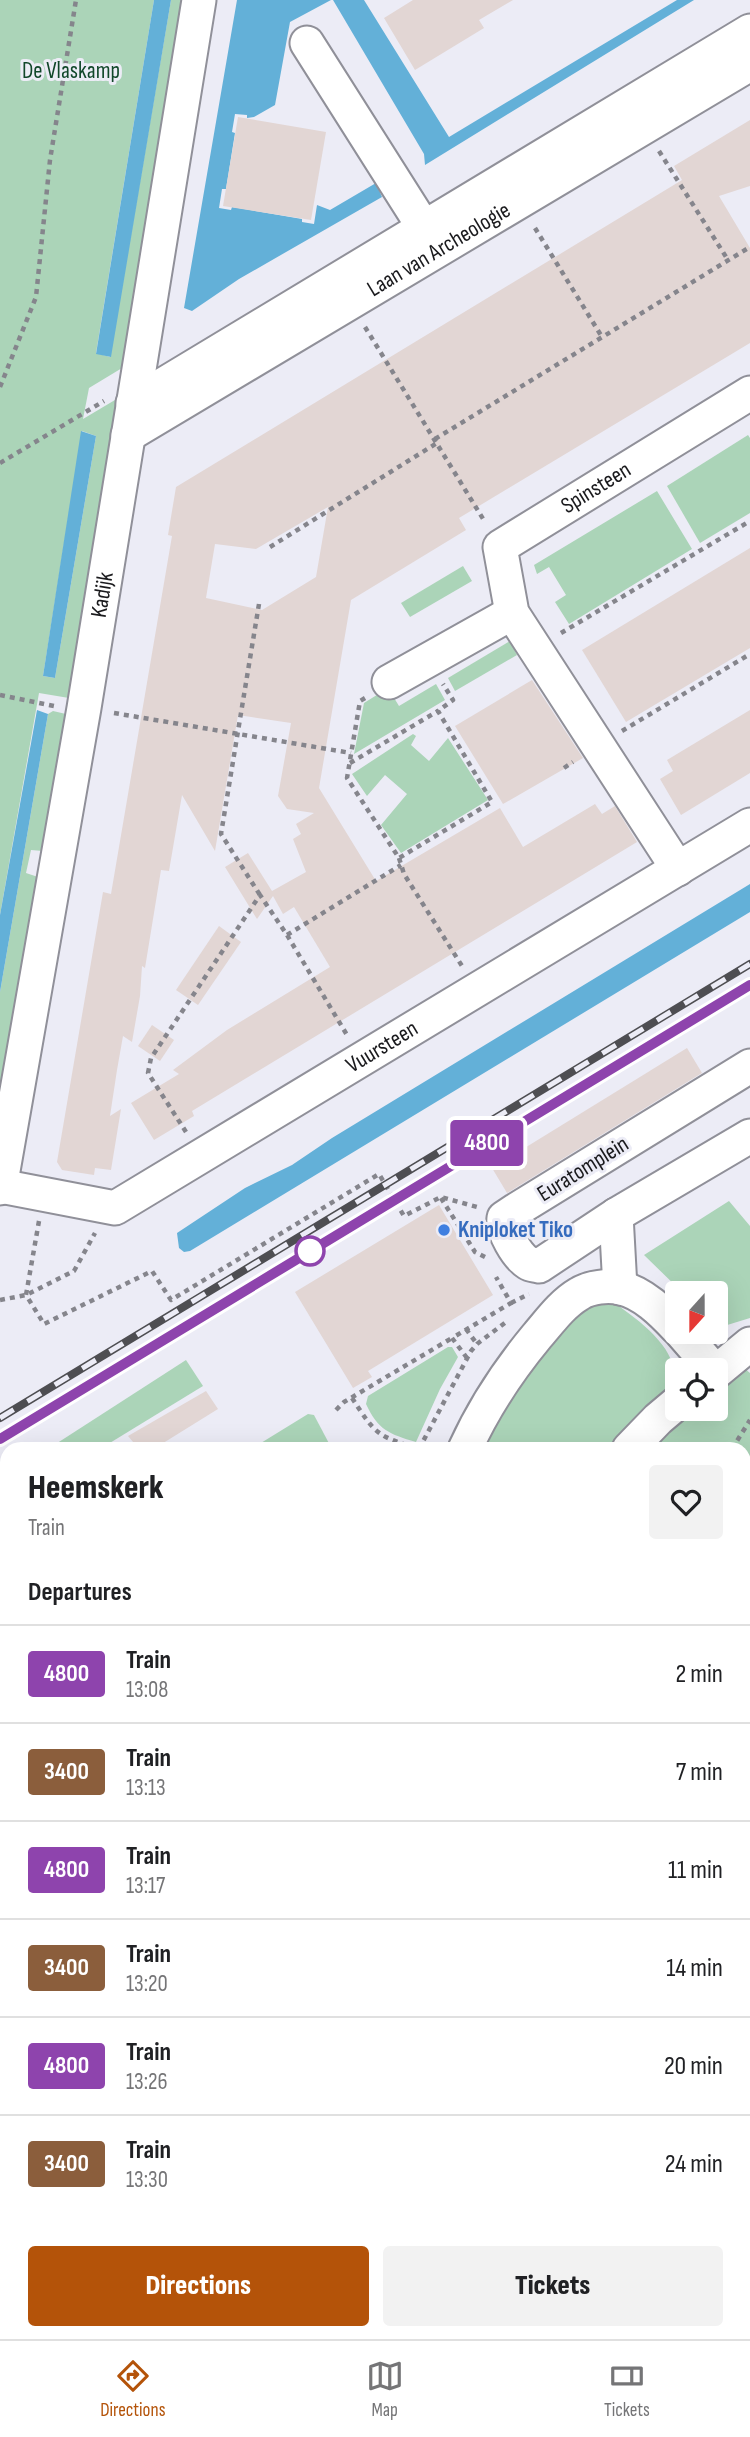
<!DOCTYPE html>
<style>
:root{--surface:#fff;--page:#f2f2f2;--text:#202124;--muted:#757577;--line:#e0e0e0;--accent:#b45309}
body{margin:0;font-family:"Sofia Sans Condensed",sans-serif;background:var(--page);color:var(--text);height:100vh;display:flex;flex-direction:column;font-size:26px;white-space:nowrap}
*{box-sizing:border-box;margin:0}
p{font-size:23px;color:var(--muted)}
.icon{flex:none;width:38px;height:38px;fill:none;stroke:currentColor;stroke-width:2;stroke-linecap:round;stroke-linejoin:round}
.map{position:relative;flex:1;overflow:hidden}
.side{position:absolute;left:0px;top:1442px;width:751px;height:898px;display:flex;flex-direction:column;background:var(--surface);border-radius:21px 21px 0 0;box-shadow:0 7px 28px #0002}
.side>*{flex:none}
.badge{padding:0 14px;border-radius:5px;font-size:24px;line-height:46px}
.needle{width:46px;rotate:201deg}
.tools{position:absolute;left:665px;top:1281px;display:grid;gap:14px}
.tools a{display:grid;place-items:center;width:63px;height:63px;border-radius:7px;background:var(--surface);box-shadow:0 7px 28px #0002;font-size:35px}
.map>.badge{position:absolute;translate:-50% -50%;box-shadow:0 0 0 4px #fff}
h2{padding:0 28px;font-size:26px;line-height:63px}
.round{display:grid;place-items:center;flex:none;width:74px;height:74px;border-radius:7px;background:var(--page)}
.overview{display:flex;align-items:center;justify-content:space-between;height:119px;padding:0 28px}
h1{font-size:33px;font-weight:800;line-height:52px}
.primary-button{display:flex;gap:14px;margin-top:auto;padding:14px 28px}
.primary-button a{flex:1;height:80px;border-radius:7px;background:var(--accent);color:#fff;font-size:28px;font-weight:800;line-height:80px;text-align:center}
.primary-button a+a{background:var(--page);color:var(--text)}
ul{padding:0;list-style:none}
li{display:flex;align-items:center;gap:21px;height:98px;padding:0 28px;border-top:2px solid var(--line)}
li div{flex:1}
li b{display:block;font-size:26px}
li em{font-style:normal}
li .badge{min-width:77px;font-weight:700;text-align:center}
.tabs{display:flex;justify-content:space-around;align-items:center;height:98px;border-top:2px solid var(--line);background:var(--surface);font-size:19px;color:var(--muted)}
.tabs a{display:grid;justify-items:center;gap:4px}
.tabs .current{color:var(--accent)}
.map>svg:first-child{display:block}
.green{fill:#abd4b8;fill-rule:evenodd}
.water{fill:#63b0d8}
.building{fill:#e2d6d4;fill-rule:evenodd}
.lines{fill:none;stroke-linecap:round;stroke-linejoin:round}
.minor-casing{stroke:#909099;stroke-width:37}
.path{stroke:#85858c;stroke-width:4.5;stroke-dasharray:5 5;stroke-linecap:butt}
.minor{stroke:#fff;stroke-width:33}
.rail-casing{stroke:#4e4e52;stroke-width:8}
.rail{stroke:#ececf6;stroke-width:5;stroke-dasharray:16;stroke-linecap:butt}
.line-casing{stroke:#fff;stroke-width:16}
.line{stroke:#8e44ad;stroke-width:10}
.shop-dot{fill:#3f7fe0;stroke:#ececf6;stroke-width:2.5}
.stop-dot{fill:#fff;stroke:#8e44ad;stroke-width:3.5}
.labels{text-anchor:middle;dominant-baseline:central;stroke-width:6;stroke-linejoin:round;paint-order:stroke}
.park-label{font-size:23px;fill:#11472a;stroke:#ececf6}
.street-label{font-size:23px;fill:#1a1a1d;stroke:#ececf6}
.shop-label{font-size:23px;font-weight:bold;fill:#366cbe;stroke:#ececf6;text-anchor:start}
</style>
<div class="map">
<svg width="750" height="2339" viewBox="0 0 750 2339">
<rect width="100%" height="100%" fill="#ececf6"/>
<!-- green -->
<g class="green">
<path d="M 0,0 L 154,0 L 96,353 L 110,357 L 171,0 L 185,0 L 127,365 L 89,388 L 83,419 L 120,397 L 69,698 L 39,693 L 0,915 ZM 82,431 L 96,436 L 55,678 L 43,676 Z"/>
<path d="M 748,435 L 750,438 L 750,513 L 700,543 L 667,486 Z"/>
<path d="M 657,491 L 692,549 L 569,624 L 555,602 L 566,595 L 549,567 L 537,574 L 534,565 Z"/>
<path d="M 463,566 L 472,581 L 410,617 L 401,603 Z"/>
<path d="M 510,641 L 517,655 L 455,691 L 448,678 Z"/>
<path d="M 436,684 L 445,700 L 354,754 L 364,703 L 388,688 L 399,706 Z"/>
<path d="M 53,711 L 66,714 L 43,851 L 31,850 L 26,873 L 38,877 L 0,1103 L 0,992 L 48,714 Z"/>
<path d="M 413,734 L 416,736 L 411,745 L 429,761 L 448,738 L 488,800 L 401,853 L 381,825 L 407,794 L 385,775 L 367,796 L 352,774 Z"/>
<path d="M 729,1201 L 750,1226 L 750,1318 L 724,1326 L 716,1320 L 716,1293 L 683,1293 L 644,1255 Z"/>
<path d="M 616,1304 C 644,1324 694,1360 666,1399 C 653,1417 631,1433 615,1449 L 483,1449 C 499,1414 557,1317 594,1305 C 600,1303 609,1304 616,1304 Z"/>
<path d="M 448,1347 L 452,1347 L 458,1357 L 440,1389 L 416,1442 C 389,1434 378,1430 366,1404 L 368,1396 Z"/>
<path d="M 186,1360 L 203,1386 L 100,1449 L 48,1449 Z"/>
<path d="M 744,1368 L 750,1373 L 750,1485 L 744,1489 L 744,1449 L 653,1449 L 695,1409 L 716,1409 L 716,1393 Z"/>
<path d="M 308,1414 L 314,1415 L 332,1449 L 251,1449 Z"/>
<path d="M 744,1682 L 750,1694 L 750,1791 L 744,1778 Z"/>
<path d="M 744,1915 L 750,1927 L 750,2140 L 744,2126 Z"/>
<path d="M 744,2197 L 750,2210 L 750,2286 L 744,2273 Z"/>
</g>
<!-- water -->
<g class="water">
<path d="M 154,0 L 171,0 L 111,357 L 96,354 Z"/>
<path d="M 237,0 L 331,0 L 290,22 L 275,105 L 254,117 L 247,118 L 247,115 L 235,114 L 232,132 L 235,133 L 226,189 L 222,189 L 219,208 L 231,210 L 232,207 L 302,219 L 302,222 L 314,224 L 317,205 L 330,210 L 376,183 L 382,197 L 239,279 L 192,311 L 184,308 Z"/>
<path d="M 333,0 L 364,0 L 449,137 L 677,0 L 694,0 L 425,165 L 424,154 Z"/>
<path d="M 81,431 L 96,436 L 55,678 L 43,676 Z"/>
<path d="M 37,710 L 48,714 L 0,992 L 0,915 Z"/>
<path d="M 750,884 L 750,912 L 190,1251 L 184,1252 L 179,1248 L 177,1233 L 245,1188 L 292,1165 L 332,1138 Z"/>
<path d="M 750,1485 L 750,1541 L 744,1544 L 744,1489 Z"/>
<path d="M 0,1637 L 7,1649 L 7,1716 L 0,1705 Z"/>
<path d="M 744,1778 L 750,1791 L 750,1927 L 744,1915 Z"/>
</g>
<!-- building -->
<g class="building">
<path d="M 413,0 L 513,0 L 479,20 L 484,28 L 415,70 L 384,18 Z"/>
<path d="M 238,117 L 326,132 L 311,220 L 223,206 Z"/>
<path d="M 750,120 L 750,186 L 719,196 L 750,248 L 750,343 L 459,518 L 466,530 L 351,600 L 319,788 L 376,881 L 500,808 L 523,847 L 595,804 L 602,814 L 615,806 L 637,842 L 192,1111 L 194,1116 L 154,1140 L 131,1103 L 179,1074 L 173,1070 L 227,1030 L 330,967 L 294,907 L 283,914 L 273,896 L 257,919 L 225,867 L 248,853 L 272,891 L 306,872 L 293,839 L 301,834 L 296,824 L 314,813 L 287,809 L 278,796 L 291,723 L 238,715 L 215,851 L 182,795 L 169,871 L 161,870 L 145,968 L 142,966 L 140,996 L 132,1042 L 123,1036 L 117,1070 L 110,1116 L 121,1109 L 111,1170 L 95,1168 L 94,1175 L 62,1170 L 57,1162 L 103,892 L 111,894 L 172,536 L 168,535 L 176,487 L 682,180 L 674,166 ZM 328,507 L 316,577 L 262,610 L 206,598 L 215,544 L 256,549 Z"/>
<path d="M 750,548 L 750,648 L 626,722 L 582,650 Z"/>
<path d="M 532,680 L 583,758 L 503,804 L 455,726 Z"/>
<path d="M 750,710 L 750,773 L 681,815 L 660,779 L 673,771 L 667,760 Z"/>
<path d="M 219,926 L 241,942 L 198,1005 L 176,990 Z"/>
<path d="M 152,1025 L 174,1040 L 160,1061 L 138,1046 Z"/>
<path d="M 687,1048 L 702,1073 L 507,1193 L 492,1168 Z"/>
<path d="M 439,1205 L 493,1295 L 368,1371 L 372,1377 L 353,1388 L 295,1292 Z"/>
<path d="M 206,1391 L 218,1409 L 160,1445 L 159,1443 L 149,1449 L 139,1449 L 128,1436 Z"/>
</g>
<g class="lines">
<defs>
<g id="minor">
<path d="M 307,43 L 435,245"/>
<path d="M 133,403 L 750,31"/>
<path id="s1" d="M 128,435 L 750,64"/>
<path d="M 389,682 L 512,613"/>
<path id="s2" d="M 678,869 L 512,613 L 500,547 L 750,393"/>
<path d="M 750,1066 L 516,1210 L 504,1218 C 502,1231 517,1256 528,1263 C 531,1265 535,1265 539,1266 L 616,1215 L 750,1136"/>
<path id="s3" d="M 0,1186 L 115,1208 L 750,825"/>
<path id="s4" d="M 0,1188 L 84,708 L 199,0"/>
<path d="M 616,1215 L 620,1288"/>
<path d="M 681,1332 L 714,1370"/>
<path d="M 716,1372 L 750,1344"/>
<path d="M 465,1449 C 484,1407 508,1371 537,1336 C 550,1321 562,1304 579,1294 C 590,1287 608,1285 621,1288 C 643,1293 662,1312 677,1328"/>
<path d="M 629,1449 L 658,1419 L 677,1403"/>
<path d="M 0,1758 L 7,1770"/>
<path d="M 0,1889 L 7,1885"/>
<path d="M 0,2098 L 7,2094"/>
<path d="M 744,2162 L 750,2175"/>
<path d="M 0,2264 L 7,2261"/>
<path d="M 744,2299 L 750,2312"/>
<path d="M 493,2333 L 496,2339"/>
<path d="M 425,2339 L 438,2333"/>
</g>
</defs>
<!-- minor casing -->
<use href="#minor" class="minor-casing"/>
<!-- path -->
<g class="path">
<path d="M 659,151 L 728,260"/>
<path d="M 535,228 L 602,337"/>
<path d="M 365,327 L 485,522"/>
<path d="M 0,387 L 36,297 L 50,160 L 76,0"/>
<path d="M 435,439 L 750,247"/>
<path d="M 0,463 L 104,401"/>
<path d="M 270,547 L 437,443"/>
<path d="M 259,604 L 221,834 L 260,895"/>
<path d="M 561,633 L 750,521"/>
<path d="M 0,695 L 54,706"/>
<path d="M 365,698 L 360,701 L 347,778 L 399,858 L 492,802 L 438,711 L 453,700 L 443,684"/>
<path d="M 114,713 L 351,753"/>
<path d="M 622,731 L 750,654"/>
<path d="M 350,763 L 438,711"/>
<path d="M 564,768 L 573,762"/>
<path d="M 399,858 L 404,874 L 462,966"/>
<path d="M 287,935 L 401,865"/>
<path d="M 186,1132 L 148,1073 L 151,1058 L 260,895 L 287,935 L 347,1035"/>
<path d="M 441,1198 L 475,1252 L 485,1257"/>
<path d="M 39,1221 L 26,1295 L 44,1324 L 152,1271 L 171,1300 L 379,1174 L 404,1216 L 441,1197 L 477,1207"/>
<path d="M 0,1300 L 26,1295 L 74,1271 L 95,1233"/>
<path d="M 511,1303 L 529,1294"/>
<path d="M 466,1329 L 477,1344"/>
<path d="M 467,1358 L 452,1338 L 511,1303 L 496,1277"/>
<path d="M 352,1398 C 376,1435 377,1436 419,1449"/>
<path d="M 336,1410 L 344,1402 L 452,1338"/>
<path d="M 419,1449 L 471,1351 L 477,1344 L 506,1322"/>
<path d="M 732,1449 L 750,1420"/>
<path d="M 750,1669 L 744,1672 L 750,1684"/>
<path d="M 744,1900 L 750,1897"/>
<path d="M 744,1951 L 750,1963"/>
<path d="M 617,2333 L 619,2339"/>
</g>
<!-- minor -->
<use href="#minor" class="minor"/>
<defs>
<g id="rail">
<path d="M 0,1418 L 750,964"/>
<path d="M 0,1439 L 750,985"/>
</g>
</defs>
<!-- rail casing -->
<use href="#rail" class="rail-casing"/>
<!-- rail -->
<use href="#rail" class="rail"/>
</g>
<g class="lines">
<defs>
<path id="line" d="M 0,1439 L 750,985"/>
</defs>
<!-- line casing -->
<use href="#line" class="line-casing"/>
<!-- line -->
<use href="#line" class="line"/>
</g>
<!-- markers -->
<circle class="shop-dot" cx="444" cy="1230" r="7"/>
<circle class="stop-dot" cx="310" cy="1251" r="14"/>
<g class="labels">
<!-- park labels -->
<g class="park-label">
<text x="71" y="71">De Vlaskamp</text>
</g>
<!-- street labels -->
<g class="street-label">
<text stroke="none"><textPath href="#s1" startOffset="362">Laan van Archeologie</textPath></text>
<text stroke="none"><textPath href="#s2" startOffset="485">Spinsteen</textPath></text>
<text stroke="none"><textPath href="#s4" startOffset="602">Kadijk</textPath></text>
<text stroke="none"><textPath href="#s3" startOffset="429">Vuursteen</textPath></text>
<text transform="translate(583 1169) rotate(-32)">Euratomplein</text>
</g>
<!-- shop labels -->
<g class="shop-label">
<text x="458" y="1230">Kniploket Tiko</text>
</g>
</g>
</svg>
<div class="tools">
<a><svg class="needle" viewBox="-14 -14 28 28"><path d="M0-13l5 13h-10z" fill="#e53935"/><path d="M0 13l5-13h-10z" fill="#757577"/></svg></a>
<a><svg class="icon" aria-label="locate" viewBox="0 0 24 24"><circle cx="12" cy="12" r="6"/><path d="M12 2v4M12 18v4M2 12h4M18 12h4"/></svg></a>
</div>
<b class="badge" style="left:487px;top:1143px;background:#8e44ad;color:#fff">4800</b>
<section class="side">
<div class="overview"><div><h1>Heemskerk</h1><p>Train</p></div><a class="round"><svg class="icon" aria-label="heart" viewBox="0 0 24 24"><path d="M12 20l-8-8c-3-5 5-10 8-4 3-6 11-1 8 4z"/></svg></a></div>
<h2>Departures</h2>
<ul>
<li><span class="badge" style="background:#8e44ad;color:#fff">4800</span><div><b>Train</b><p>13:08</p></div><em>2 min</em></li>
<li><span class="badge" style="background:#8b5e3c;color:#fff">3400</span><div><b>Train</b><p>13:13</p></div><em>7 min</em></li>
<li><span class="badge" style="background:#8e44ad;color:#fff">4800</span><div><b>Train</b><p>13:17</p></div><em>11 min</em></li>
<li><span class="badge" style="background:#8b5e3c;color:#fff">3400</span><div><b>Train</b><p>13:20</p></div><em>14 min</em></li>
<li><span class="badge" style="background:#8e44ad;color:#fff">4800</span><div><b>Train</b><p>13:26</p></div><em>20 min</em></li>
<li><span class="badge" style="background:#8b5e3c;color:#fff">3400</span><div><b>Train</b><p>13:30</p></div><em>24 min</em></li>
</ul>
<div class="primary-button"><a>Directions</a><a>Tickets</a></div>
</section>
</div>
<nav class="tabs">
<a class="current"><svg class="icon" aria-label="directions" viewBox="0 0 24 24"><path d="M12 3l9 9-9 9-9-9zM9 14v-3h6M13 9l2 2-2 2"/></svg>Directions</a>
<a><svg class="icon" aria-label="map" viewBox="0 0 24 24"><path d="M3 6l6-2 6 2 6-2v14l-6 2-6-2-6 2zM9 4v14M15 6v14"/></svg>Map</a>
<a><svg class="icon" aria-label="tickets" viewBox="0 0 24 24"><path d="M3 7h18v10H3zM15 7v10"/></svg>Tickets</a>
</nav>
